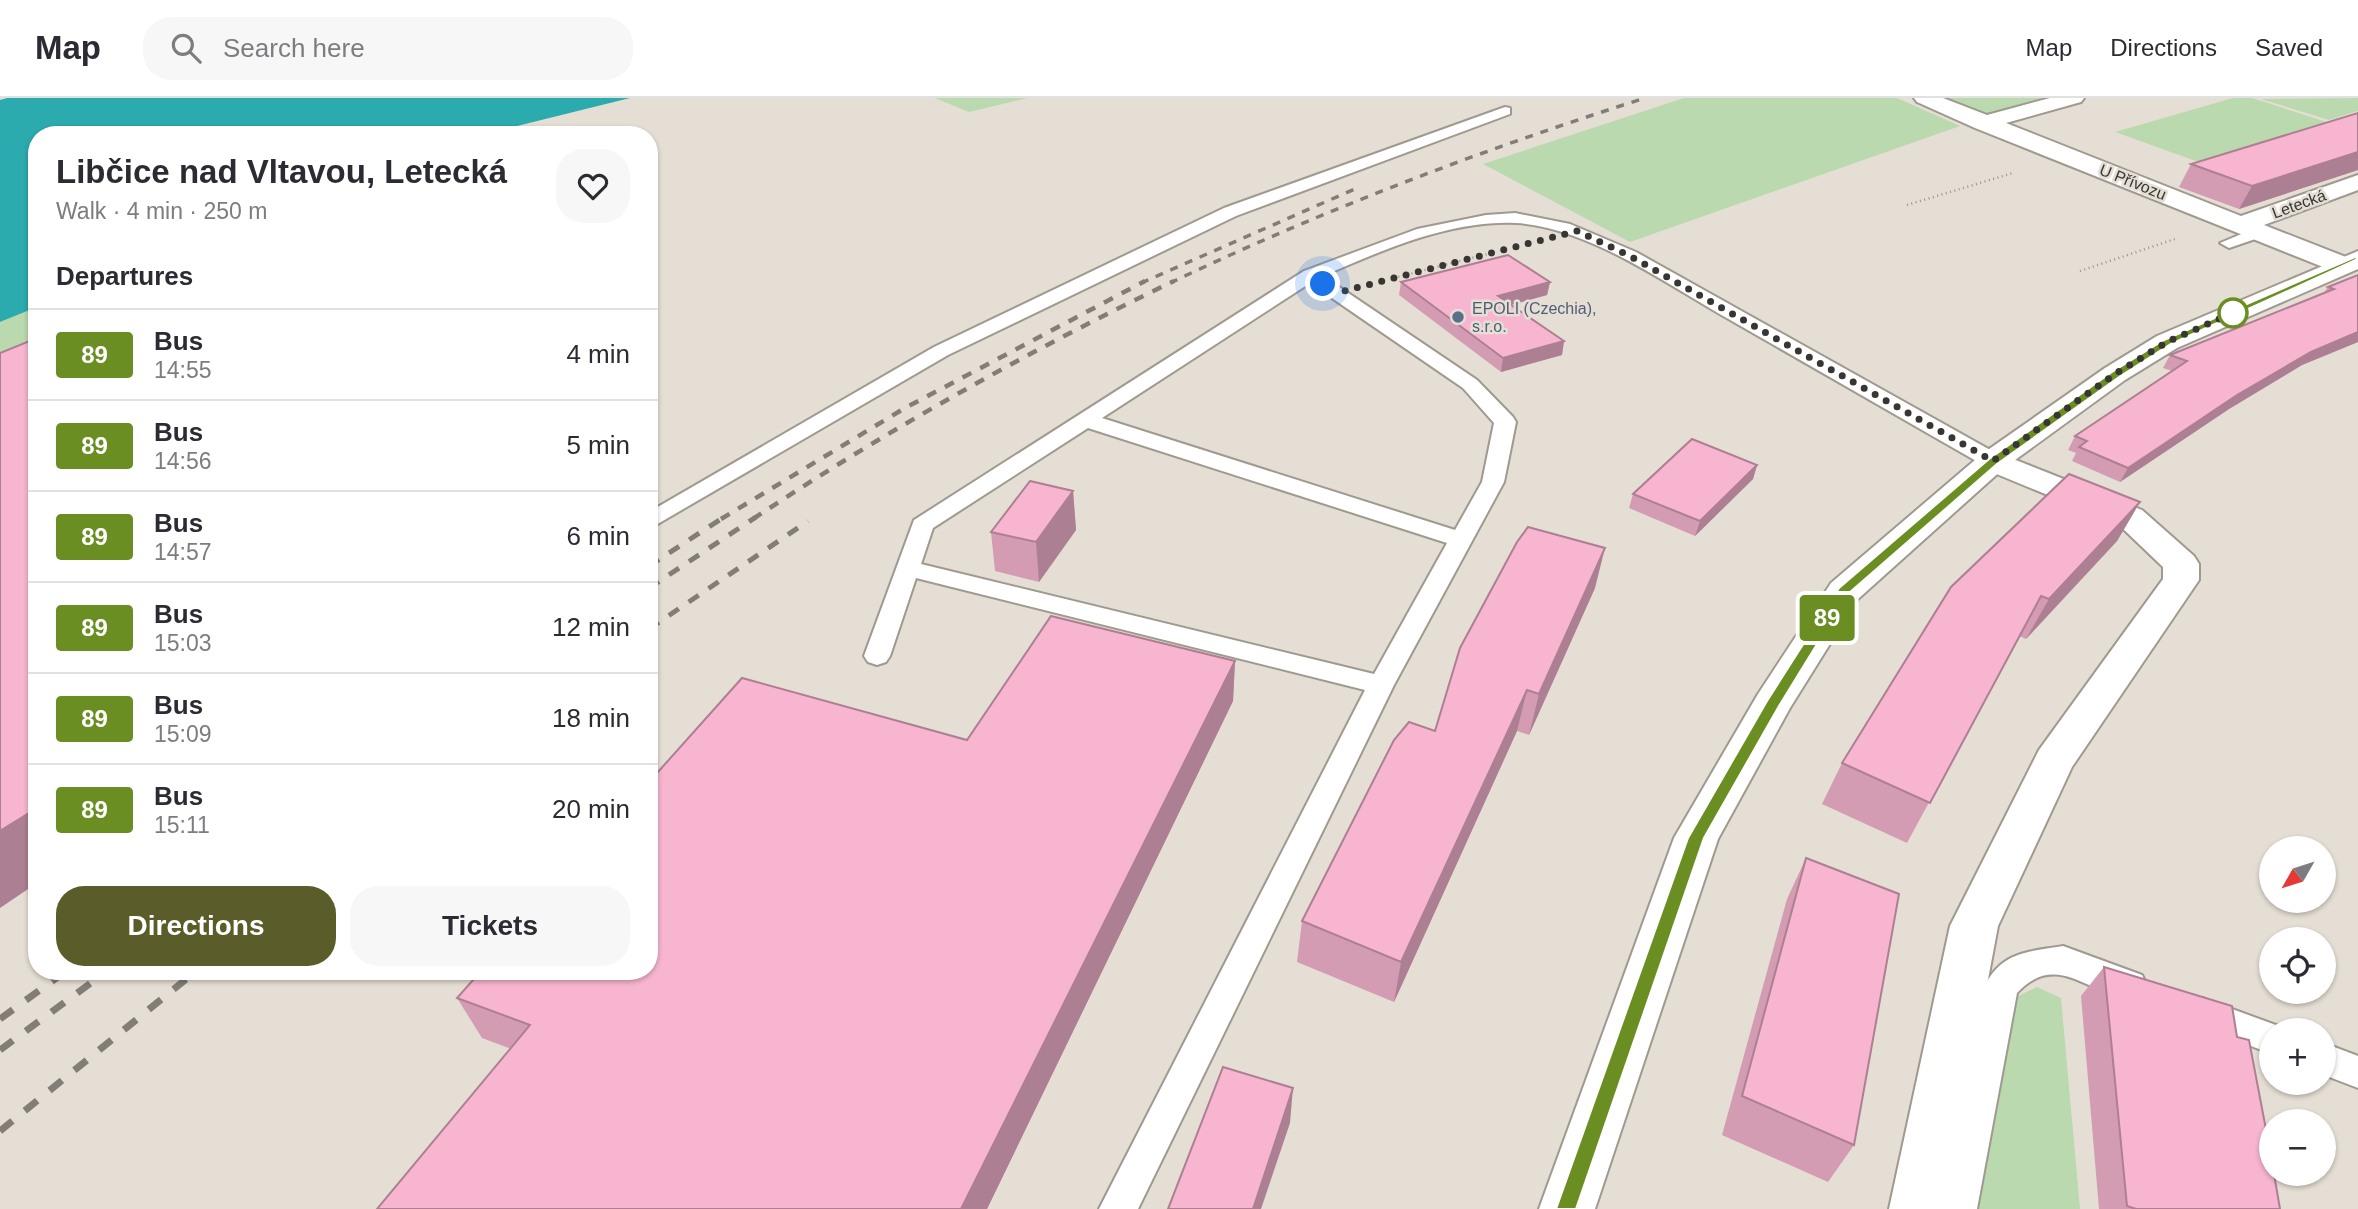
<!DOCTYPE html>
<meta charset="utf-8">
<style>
:root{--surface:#fff;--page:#f7f7f7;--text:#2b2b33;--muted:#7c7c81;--line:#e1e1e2;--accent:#5a5c29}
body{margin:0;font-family:Helvetica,sans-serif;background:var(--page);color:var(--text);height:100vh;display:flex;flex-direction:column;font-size:26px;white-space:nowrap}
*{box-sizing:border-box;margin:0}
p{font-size:23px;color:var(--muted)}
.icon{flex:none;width:38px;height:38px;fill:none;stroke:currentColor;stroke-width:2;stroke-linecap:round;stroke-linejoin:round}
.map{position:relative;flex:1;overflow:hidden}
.sheet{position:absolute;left:28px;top:28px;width:630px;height:854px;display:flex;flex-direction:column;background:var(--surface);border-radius:28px;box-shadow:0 2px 5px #0004}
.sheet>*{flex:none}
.badge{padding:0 14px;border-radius:5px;font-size:24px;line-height:46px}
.needle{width:46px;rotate:231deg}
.fabs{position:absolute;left:2259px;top:738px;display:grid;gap:14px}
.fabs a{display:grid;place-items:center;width:77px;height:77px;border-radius:50%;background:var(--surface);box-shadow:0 2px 5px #0004;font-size:35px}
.you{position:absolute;width:35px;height:35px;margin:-18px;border:5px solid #fff;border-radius:50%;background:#1a73e8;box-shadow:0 0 0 10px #1a73e833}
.map>.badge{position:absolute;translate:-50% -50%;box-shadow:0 0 0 4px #fff}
h2{padding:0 28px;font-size:26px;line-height:63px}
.round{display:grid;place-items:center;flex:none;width:74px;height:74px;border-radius:28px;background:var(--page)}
.headline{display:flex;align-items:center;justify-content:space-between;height:119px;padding:0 28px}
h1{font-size:33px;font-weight:800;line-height:52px}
.action{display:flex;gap:14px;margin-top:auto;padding:14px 28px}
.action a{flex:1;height:80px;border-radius:28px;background:var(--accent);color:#fff;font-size:28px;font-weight:800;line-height:80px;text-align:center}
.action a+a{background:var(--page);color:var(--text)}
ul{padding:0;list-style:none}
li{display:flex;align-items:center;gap:21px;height:91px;padding:0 28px;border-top:2px solid var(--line)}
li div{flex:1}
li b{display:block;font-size:26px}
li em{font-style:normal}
li .badge{min-width:77px;font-weight:700;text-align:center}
header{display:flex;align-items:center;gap:42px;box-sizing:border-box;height:98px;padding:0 35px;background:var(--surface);border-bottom:2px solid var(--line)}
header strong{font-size:33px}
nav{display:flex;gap:38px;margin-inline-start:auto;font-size:24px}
.search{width:490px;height:63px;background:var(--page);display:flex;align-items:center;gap:18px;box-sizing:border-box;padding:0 24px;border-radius:28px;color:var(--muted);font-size:26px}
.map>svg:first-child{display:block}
.green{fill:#bad9ae}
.water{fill:#2babad}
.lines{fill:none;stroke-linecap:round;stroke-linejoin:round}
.lane-casing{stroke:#9f998f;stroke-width:4}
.street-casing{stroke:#9f998f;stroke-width:4}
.secondary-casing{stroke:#9f998f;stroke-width:4}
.path{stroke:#9a958e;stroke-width:2.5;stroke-dasharray:1 3.5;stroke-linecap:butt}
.lane{fill:#fff;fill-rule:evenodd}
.street{fill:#fff;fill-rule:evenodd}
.secondary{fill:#fff;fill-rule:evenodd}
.rail-far3{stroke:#827d77;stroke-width:3.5;stroke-dasharray:8 8;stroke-linecap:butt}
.rail-far2{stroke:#827d77;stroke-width:4.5;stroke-dasharray:10 10;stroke-linecap:butt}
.rail-far1{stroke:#827d77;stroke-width:5;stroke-dasharray:12 12;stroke-linecap:butt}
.rail{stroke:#827d77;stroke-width:7;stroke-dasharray:16 16;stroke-linecap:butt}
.wall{fill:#d49cb3}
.shaded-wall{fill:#ad7f92}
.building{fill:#f7b5d0;stroke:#ad7f92;stroke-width:2}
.line{fill:#6b8e23;stroke:#fff;stroke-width:2}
.walk{stroke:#383632;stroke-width:7;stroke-dasharray:0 12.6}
.stop-dot{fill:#fff;stroke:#6b8e23;stroke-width:3.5}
.service-dot{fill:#5c6f8a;stroke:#e5ded4;stroke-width:2.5}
.labels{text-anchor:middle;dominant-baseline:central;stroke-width:5;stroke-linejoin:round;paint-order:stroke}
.far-street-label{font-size:16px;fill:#383632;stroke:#e5ded4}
.far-service-label{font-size:16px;fill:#4e5e75;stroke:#e5ded4;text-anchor:start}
</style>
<header>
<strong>Map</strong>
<div class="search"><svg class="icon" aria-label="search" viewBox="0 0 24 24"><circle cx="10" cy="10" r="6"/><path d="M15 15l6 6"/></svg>Search here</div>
<nav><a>Map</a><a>Directions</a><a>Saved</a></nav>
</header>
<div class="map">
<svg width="2358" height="1111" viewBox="0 0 2358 1111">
<rect width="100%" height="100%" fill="#e5ded4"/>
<!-- green -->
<g class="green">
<path d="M 935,0 L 1027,0 L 969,14 Z"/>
<path d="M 1684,0 L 1897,0 L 1960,28 L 1630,144 L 1483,66 Z"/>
<path d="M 1936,0 L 2042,0 L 1981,18 Z"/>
<path d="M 2233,0 L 2252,0 L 2336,27 L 2207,67 L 2115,34 Z"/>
<path d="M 2358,0 L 2358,13 L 2329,22 L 2261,1 Z"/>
<path d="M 37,209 L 37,250 L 0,264 L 0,224 Z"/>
<path d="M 2037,889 L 2061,900 L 2080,1111 L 1975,1111 L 2014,900 Z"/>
</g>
<!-- water -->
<path class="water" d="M 7,0 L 630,0 L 481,37 L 37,37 L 37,209 L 0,224 L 0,2 Z"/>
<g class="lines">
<defs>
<g id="lane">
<path d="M 1505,9 L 1510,10 L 1510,16 L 1236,118 L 948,257 L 649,431 L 649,414 L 934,249 L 1224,110 Z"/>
<path d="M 1515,115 L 1570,126 L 1636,154 L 2001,358 L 2004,363 L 2001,368 L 1985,368 C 1901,320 1816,271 1732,223 C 1669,188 1589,129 1516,125 C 1451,122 1382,152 1323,178 L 1477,282 L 1513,319 L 1516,324 L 1504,384 L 1394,587 L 1138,1111 L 1099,1111 L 1365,592 L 916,480 L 890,558 L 886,564 L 877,567 L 868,564 L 864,558 L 914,422 L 1304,173 L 1417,131 L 1486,117 ZM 1310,185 L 1463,290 L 1494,325 L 1482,384 L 1455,432 L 1102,320 ZM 1088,330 L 1447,445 L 1374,576 L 921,466 L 933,430 Z"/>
<path d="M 2258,129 L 2267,134 L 2264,138 L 2229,150 L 2220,145 Z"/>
<path d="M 2063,848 L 2142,877 L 2147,887 L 2142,897 C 2099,912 2062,846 2017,895 L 1977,1111 L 1939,1111 L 1984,889 C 2002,853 2028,854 2063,848 Z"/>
<path d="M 2202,900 L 2284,930 L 2285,933 L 2272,933 L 2272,956 L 2190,925 L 2185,915 L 2190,905 Z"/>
<path d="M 2324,945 L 2358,958 L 2358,990 L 2324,977 Z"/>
</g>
<g id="street">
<path d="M 1914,0 L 1943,0 L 1987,17 L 2050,0 L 2084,0 L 2081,4 L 2006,25 L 2241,118 L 2358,77 L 2358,92 L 2264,127 L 2351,161 L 2355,167 L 2351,173 L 2333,173 L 1975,30 L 1917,4 Z"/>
<path d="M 1993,353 L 2142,412 L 2194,458 L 2199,466 L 2199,482 L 2072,669 L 1998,828 L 1945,1111 L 1889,1111 L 1950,828 L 2039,652 L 2163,481 L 2163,469 L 2118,426 L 1982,370 L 1977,363 L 1982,356 Z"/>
</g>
<path id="secondary" d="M 2358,153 L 2358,171 L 2177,250 L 2125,282 L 2004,370 L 1858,501 L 1790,610 L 1718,741 L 1595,1111 L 1539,1111 L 1674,740 L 1758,596 L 1831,485 L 1982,356 L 2105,270 L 2157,238 Z"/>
</defs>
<!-- lane casing -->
<use href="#lane" class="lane-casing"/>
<!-- street casing -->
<use href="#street" class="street-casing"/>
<!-- secondary casing -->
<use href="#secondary" class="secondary-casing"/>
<!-- path -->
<g class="path">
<path d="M 1907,107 L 2013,75"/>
<path d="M 2080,173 L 2178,140"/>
<path d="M 1394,180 L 1491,155"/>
</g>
<!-- lane -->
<use href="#lane" class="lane"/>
<!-- street -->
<use href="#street" class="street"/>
<!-- secondary -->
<use href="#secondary" class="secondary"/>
<!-- rail-far3 -->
<g class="rail-far3">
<path d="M 1141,185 L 1357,90"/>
<path d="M 1170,185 C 1325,111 1482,52 1645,0"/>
</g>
<!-- rail-far2 -->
<g class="rail-far2">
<path d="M 721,421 L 905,310 L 1145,183"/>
<path d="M 753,421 C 887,332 1029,253 1174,183"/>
</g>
<!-- rail-far1 -->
<g class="rail-far1">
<path d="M 649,468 L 724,419"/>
<path d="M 649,490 L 756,419"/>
<path d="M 649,531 L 808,423"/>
</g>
<!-- rail -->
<g class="rail">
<path d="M 0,921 L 66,873"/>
<path d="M 0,952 L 107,873"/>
<path d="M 0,1033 L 196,873"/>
</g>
</g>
<!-- wall -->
<g class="wall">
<path d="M 2358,15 L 2358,72 L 2239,111 L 2179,89 L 2191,66 Z"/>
<path d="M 2358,177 L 2358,244 L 2302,267 L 2229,311 L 2120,384 L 2072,363 L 2076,355 L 2068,352 L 2075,338 L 2172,273 L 2163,270 L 2170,257 L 2323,196 L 2328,189 Z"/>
<path d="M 1401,184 L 1550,184 L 1547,197 L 1511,207 L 1564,243 L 1562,257 L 1501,274 L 1399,197 Z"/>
<path d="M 1757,367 L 1753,381 L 1695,438 L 1629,410 L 1633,396 Z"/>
<path d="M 1073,393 L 1076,432 L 1039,484 L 995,473 L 991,434 Z"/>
<path d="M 2140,404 L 2117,443 L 2026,541 L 2019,538 L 1907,745 L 1822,706 L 1842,665 Z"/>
<path d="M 1595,490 L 1529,637 L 1517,633 L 1394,904 L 1297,864 L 1302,823 L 1435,633 Z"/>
<path d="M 1235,563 L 1233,603 L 987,1111 L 377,1111 L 511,951 L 482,940 L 457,900 L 967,642 Z"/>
<path d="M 1806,760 L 1854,1047 L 1828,1084 L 1722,1037 L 1787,801 Z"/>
<path d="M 2104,869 L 2237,939 L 2280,1111 L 2099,1111 L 2081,898 Z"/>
</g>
<!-- shaded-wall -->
<g class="shaded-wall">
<path d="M 2358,54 L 2358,72 L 2239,111 L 2252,88 Z"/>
<path d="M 1550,184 L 1547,197 L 1496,211 L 1498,198 Z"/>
<path d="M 2358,234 L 2358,244 L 2302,267 L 2229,311 L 2120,384 L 2128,370 L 2237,297 L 2311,254 Z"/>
<path d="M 1564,243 L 1562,257 L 1501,274 L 1503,260 Z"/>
<path d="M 1757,367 L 1753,381 L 1695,438 L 1700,423 Z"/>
<path d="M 1073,393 L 1076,432 L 1039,484 L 1036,444 Z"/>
<path d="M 2140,404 L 2117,443 L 2026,541 L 2049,501 Z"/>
<path d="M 1605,450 L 1595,490 L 1529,637 L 1539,596 Z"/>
<path d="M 1235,563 L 1233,603 L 987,1111 L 961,1111 Z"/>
<path d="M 1527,592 L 1517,633 L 1394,904 L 1401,864 Z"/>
<path d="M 37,710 L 37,785 L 0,810 L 0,733 Z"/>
<path d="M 1293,990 L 1290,1025 L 1261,1111 L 1253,1111 Z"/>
</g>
<!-- building -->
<g class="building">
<path d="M 2358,15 L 2358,54 L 2252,88 L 2191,66 Z"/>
<path d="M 1508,157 L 1550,184 L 1498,198 L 1564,243 L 1503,260 L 1401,184 Z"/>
<path d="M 2358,177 L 2358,234 L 2311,254 L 2237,297 L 2128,370 L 2079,349 L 2087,343 L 2075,338 L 2187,263 L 2170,257 L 2334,191 L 2328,189 Z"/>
<path d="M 37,240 L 37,710 L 0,733 L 0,255 Z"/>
<path d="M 1692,341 L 1757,367 L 1700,423 L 1633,396 Z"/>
<path d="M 2069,376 L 2140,404 L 2049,501 L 2041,498 L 1930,705 L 1842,665 L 1951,489 Z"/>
<path d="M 1030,383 L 1073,393 L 1036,444 L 991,434 Z"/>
<path d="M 1528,429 L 1605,450 L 1539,596 L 1527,592 L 1401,864 L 1302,823 L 1394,642 L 1409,624 L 1435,633 L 1460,550 L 1517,444 Z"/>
<path d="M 1051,518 L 1235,563 L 961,1111 L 377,1111 L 530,927 L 457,900 L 481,873 L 649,873 L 649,684 L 742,580 L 967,642 Z"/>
<path d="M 1806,760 L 1899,796 L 1854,1047 L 1742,998 Z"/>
<path d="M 2104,869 L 2232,908 L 2237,939 L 2249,942 L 2272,1063 L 2272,1076 L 2274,1076 L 2280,1111 L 2136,1111 L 2127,1108 Z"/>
<path d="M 1223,969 L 1293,990 L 1253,1111 L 1168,1111 Z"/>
</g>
<!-- line -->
<path class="line" d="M 2355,159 L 2358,161 L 2171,246 L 2119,279 L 1997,366 L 1848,496 L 1779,608 L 1704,740 L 1576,1111 L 1556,1111 L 1688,740 L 1767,603 L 1839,490 L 1989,361 L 2112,274 L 2164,242 Z"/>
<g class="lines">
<!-- walk -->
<path class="walk" d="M 1323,186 L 1336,195 L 1577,133 L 1630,158 L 1993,363 L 2115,276 L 2167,244 L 2244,210 L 2233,215"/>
</g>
<!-- markers -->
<circle class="stop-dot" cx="2233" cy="215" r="14"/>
<circle class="service-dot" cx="1458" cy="219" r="7"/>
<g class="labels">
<!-- far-street labels -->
<g class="far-street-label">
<text transform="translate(2133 84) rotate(22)">U Přívozu</text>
<text transform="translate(2299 106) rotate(-20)">Letecká</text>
</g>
<!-- far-service labels -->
<g class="far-service-label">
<text x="1472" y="210">EPOLI (Czechia),<tspan x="1472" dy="18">s.r.o.</tspan></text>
</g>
</g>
</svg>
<div class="fabs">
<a><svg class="needle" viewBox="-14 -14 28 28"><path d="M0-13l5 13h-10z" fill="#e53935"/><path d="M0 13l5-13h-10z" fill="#7c7c81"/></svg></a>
<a><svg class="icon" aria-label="locate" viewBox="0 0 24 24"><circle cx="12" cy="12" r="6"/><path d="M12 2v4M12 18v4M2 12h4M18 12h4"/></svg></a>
<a>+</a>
<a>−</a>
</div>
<div class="you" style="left:1323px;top:186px"></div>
<b class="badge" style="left:1827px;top:520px;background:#6b8e23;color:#fff">89</b>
<section class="sheet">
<div class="headline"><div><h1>Libčice nad Vltavou, Letecká</h1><p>Walk · 4 min · 250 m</p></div><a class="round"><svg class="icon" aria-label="heart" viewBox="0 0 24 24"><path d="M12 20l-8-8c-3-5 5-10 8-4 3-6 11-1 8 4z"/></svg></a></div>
<h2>Departures</h2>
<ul>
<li><span class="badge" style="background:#6b8e23;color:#fff">89</span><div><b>Bus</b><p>14:55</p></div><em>4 min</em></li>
<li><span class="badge" style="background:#6b8e23;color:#fff">89</span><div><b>Bus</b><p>14:56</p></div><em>5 min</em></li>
<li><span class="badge" style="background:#6b8e23;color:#fff">89</span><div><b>Bus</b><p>14:57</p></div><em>6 min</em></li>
<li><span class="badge" style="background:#6b8e23;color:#fff">89</span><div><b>Bus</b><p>15:03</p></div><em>12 min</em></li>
<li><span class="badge" style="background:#6b8e23;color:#fff">89</span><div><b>Bus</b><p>15:09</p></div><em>18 min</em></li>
<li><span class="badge" style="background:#6b8e23;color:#fff">89</span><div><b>Bus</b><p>15:11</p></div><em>20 min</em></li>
</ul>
<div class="action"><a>Directions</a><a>Tickets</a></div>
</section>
</div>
